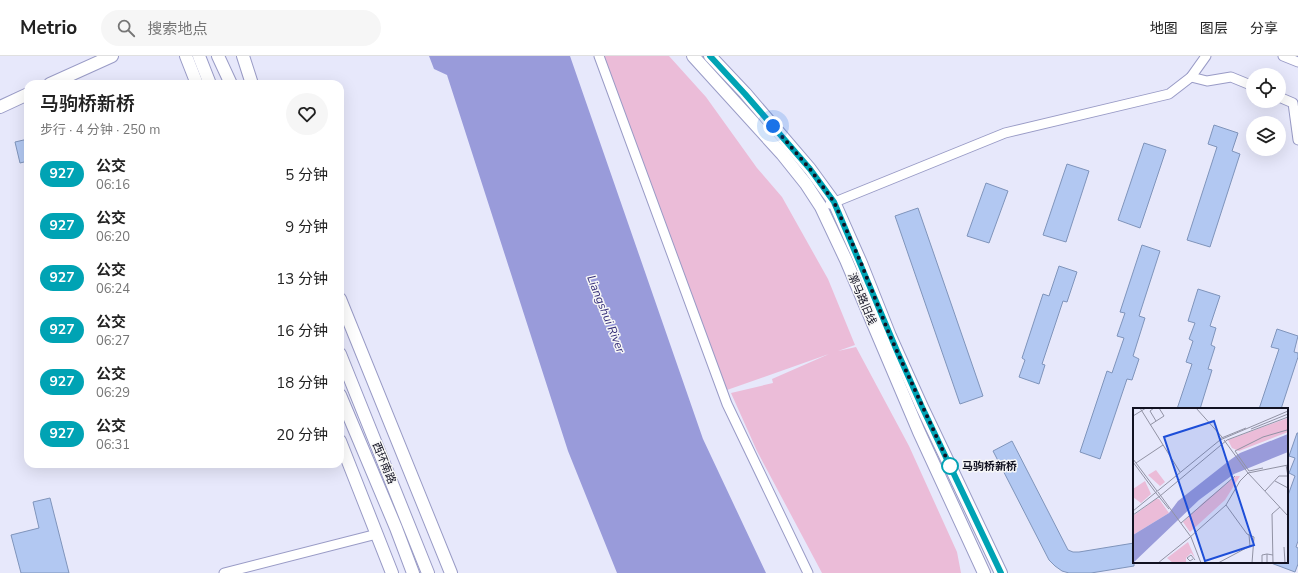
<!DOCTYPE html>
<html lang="zh">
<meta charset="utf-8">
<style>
:root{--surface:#fff;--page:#f6f6f6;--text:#222;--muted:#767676;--line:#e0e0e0}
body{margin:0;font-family:"Nunito Sans","Noto Sans SC",sans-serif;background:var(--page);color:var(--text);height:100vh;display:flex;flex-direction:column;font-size:15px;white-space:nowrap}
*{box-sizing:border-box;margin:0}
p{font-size:13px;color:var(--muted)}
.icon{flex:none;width:22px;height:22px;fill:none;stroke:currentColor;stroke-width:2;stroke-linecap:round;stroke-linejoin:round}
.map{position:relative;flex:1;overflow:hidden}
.panel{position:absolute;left:24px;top:24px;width:320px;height:388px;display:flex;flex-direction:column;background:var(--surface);border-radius:12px;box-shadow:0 4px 16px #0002}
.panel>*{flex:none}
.badge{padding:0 8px;border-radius:13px;font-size:14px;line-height:26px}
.tools{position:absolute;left:1246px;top:12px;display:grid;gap:8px}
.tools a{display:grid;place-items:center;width:40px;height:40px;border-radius:50%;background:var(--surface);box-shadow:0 4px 16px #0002;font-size:20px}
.you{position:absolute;width:20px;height:20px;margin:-10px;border:3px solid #fff;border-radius:50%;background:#1a73e8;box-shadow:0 0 0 6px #1a73e833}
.map>.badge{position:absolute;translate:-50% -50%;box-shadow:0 0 0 2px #fff}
.round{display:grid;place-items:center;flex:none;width:42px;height:42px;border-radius:21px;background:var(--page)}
.head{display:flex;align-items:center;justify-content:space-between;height:68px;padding:0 16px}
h1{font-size:19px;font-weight:600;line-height:30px}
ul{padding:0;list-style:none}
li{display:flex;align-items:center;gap:12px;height:52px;padding:0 16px}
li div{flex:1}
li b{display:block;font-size:15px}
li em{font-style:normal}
li .badge{min-width:44px;font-weight:700;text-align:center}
header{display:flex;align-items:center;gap:24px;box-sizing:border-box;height:56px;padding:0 20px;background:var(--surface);border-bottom:1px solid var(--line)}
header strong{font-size:19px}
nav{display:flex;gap:22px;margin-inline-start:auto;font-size:14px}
.search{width:280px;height:36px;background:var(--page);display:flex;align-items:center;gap:10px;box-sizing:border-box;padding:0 14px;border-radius:22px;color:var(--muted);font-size:15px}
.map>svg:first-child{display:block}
.green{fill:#ebbcd8}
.water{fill:#999bda}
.building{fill:#b2c8f2;stroke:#7f94bb}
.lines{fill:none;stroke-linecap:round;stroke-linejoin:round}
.street-casing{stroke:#999bc6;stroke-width:11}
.secondary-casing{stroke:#999bc6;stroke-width:14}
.street{stroke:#fff;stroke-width:9}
.secondary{stroke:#fff;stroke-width:12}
.line-casing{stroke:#fff;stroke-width:9}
.line{stroke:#00a3b4;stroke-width:6}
.walk{stroke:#111121;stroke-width:4;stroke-dasharray:0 7.2}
.stop-dot{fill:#fff;stroke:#00a3b4;stroke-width:2}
.labels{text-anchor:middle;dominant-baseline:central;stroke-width:3;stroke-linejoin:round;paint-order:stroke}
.street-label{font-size:11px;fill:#111121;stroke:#f7f7f7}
.stop-label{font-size:11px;font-weight:bold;fill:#111121;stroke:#f7f7f7;text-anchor:start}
.water-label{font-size:12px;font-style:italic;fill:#352e78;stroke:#f7f7f7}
.inset-road{fill:none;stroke:#9192a4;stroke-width:1}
.view{fill:#1d4ed8;fill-opacity:0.15;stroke:#1d4ed8;stroke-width:2}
.inset-edge{fill:none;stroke:#111121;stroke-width:2}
</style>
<header>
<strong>Metrio</strong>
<div class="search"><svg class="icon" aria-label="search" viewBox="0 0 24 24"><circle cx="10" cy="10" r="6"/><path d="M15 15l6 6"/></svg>搜索地点</div>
<nav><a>地图</a><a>图层</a><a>分享</a></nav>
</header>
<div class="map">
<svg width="1298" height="517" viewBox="0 0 1298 517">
<rect width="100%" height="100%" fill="#e7e8fb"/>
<!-- green -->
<path class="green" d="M 603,0 L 669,0 L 706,41 L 757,112 L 782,141 L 828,223 L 855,289 L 838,295 L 856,291 L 909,390 L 957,496 L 961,517 L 822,517 L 757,395 L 731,337 L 773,327 L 772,323 L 829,298 L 727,334 Z"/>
<!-- water -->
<path class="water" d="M 429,0 L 570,0 L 703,383 L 766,517 L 617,517 L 568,395 L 447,19 L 434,13 Z"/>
<!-- building -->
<g class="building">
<path d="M 1214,69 L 1238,77 L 1232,95 L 1240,98 L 1210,191 L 1187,184 L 1217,91 L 1208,88 Z"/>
<path d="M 28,83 L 28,105 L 20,107 L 15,86 Z"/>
<path d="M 1144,87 L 1166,94 L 1140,172 L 1118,164 Z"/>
<path d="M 1067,108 L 1089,115 L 1066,186 L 1043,179 Z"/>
<path d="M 986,127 L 1008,135 L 989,187 L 967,180 Z"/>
<path d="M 918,152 L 983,340 L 960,348 L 895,160 Z"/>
<path d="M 1142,189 L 1160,195 L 1139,260 L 1145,262 L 1133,300 L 1139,303 L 1132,324 L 1127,323 L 1100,403 L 1080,396 L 1107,315 L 1112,317 L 1124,282 L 1117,280 L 1125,257 L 1120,256 Z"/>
<path d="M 1059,210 L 1077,216 L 1067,246 L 1063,245 L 1042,308 L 1045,309 L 1039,328 L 1019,321 L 1025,304 L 1022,302 L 1043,238 L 1049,240 Z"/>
<path d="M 1198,233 L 1220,240 L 1210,270 L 1216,272 L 1211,289 L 1215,291 L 1208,313 L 1212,314 L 1200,353 L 1177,353 L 1192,308 L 1186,306 L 1193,285 L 1189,283 L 1195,267 L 1188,265 Z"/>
<path d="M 1277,273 L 1298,280 L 1294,296 L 1298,297 L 1298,301 L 1281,353 L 1259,353 L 1279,293 L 1271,291 Z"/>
<path d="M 1297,377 L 1298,377 L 1298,485 L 1296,491 L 1298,492 L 1298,508 L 1295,516 L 1271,507 L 1271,506 L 1287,506 L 1287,442 L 1295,420 L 1289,417 L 1295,402 L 1289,400 Z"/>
<path d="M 1012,385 L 1068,494 L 1073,496 L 1079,496 L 1134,487 L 1134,510 L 1091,517 L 1069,517 L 1062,515 L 1055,510 L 1049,504 L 993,395 Z"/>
<path d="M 50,442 L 69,517 L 21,517 L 11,479 L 39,472 L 33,446 Z"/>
</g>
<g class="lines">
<defs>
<g id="street">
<path d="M 599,0 L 727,348 L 808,517"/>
<path d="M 1283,0 L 1298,6"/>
<path d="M 1191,21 L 1207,25 L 1231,21 L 1253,30"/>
<path d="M 1279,41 L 1293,47 L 1298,84"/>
<path d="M 830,148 L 1005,77 L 1169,38 L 1191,21 L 1206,0"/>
<path d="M 224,517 L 377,478"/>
</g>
<g id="secondary">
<path d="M 186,0 L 197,28"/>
<path d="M 199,0 L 210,28"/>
<path d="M 218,0 L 231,28"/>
<path d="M 243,0 L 252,28"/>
<path d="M 693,0 L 782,98 L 806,128 L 821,151 L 846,204 L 919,376 L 984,517"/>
<path d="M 710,0 L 745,37 L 810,113 L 834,146 L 861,207 L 890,280 L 922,351 L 1001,517"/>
<path d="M 50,28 L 112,0"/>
<path d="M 0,51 L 28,38"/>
<path d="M 340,243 L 451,517"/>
<path d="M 340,298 L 428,517"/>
<path d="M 340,339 L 396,472 L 413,517"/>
<path d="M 340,385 L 392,517"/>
</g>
</defs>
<!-- street casing -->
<use href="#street" class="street-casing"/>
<!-- secondary casing -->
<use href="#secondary" class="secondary-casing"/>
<!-- street -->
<use href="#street" class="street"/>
<!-- secondary -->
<use href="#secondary" class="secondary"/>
</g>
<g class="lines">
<defs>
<path id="line" d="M 710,0 L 745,38 L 810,113 L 834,146 L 897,295 L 922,351 L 1001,517"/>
</defs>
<!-- line casing -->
<use href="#line" class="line-casing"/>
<!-- line -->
<use href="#line" class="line"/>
<!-- walk -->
<path class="walk" d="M 773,70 L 810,113 L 834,146 L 861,207 L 890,280 L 950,410"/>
</g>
<!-- markers -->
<circle class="stop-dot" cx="950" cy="410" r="8"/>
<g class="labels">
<!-- street labels -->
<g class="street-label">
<text transform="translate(862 243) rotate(67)">漷马路旧线</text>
<text transform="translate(384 407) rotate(68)">西环南路</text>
</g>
<!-- stop labels -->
<g class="stop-label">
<text x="962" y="410">马驹桥新桥</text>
</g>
<!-- water labels -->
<g class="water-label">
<text transform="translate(606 258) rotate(68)">Liangshui River</text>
</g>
</g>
<!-- overview -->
<g transform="translate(1133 352)">
<rect width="155" height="155" fill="#e7e8fb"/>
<path d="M 155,10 L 155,24 L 106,43 L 99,40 L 95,32 ZM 23,62 L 32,74 L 27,78 L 15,67 ZM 103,68 L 107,68 L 92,92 L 57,124 L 50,114 L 72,93 ZM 12,73 L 18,86 L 8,95 L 0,89 L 0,81 ZM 23,91 L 26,91 L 36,105 L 0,127 L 0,108 ZM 55,134 L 62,150 L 58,145 L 53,150 L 53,155 L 40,155 L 34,150 Z" fill="#ebbcd8"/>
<path d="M 155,26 L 155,44 L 101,66 L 66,92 L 0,155 L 0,127 L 36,105 L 45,93 L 97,52 L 107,45 Z" fill="#999bda"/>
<path class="inset-road" d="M 7,0 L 47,64M 21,0 L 17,3 L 23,13M 63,0 L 89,29M 0,8 L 13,0M 17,17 L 31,8 L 26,0M 118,21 L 155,6M 86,31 L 113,20M 91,32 L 115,65M 102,43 L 130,29 L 154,22M 102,43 L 116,63M 0,51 L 24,83M 0,54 L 23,85M 3,55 L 30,37M 116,63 L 130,60M 115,65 L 155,57M 142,73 L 155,80M 132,83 L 146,68 L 155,68 L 153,57M 25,84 L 58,129 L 68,155M 23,85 L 36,101M 27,88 L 94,32 L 155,9M 93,97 L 114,126 L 121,129 L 119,155M 0,103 L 87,32 L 155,3M 0,107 L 27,88M 48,115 L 102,68M 56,130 L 93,97 L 107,73 L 115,65 L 155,108M 151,139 L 152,155M 60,151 L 57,153 L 54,150 L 58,147 L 62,152M 25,155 L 56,130M 85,155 L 117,138 L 116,127M 129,155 L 129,147 L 134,146M 134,155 L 134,146 L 140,147M 140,155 L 139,106 L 147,99"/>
<path class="view" d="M 81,13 L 121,137 L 72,153 L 31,29 Z"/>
<rect width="155" height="155" class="inset-edge"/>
</g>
</svg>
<div class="tools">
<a><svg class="icon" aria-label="locate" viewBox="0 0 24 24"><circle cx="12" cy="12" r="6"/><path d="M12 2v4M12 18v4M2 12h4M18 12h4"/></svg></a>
<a><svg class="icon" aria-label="layers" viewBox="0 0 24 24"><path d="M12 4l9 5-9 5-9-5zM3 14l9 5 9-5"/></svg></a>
</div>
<div class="you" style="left:773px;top:70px"></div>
<section class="panel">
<div class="head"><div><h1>马驹桥新桥</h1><p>步行 · 4 分钟 · 250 m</p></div><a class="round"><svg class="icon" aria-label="heart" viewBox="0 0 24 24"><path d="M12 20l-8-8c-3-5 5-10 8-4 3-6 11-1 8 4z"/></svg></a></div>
<ul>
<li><span class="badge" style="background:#00a3b4;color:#fff">927</span><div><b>公交</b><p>06:16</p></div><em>5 分钟</em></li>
<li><span class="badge" style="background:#00a3b4;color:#fff">927</span><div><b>公交</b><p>06:20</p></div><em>9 分钟</em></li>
<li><span class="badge" style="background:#00a3b4;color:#fff">927</span><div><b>公交</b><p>06:24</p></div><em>13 分钟</em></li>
<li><span class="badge" style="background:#00a3b4;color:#fff">927</span><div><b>公交</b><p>06:27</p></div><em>16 分钟</em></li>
<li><span class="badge" style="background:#00a3b4;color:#fff">927</span><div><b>公交</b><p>06:29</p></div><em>18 分钟</em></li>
<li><span class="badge" style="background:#00a3b4;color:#fff">927</span><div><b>公交</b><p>06:31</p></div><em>20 分钟</em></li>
</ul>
</section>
</div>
